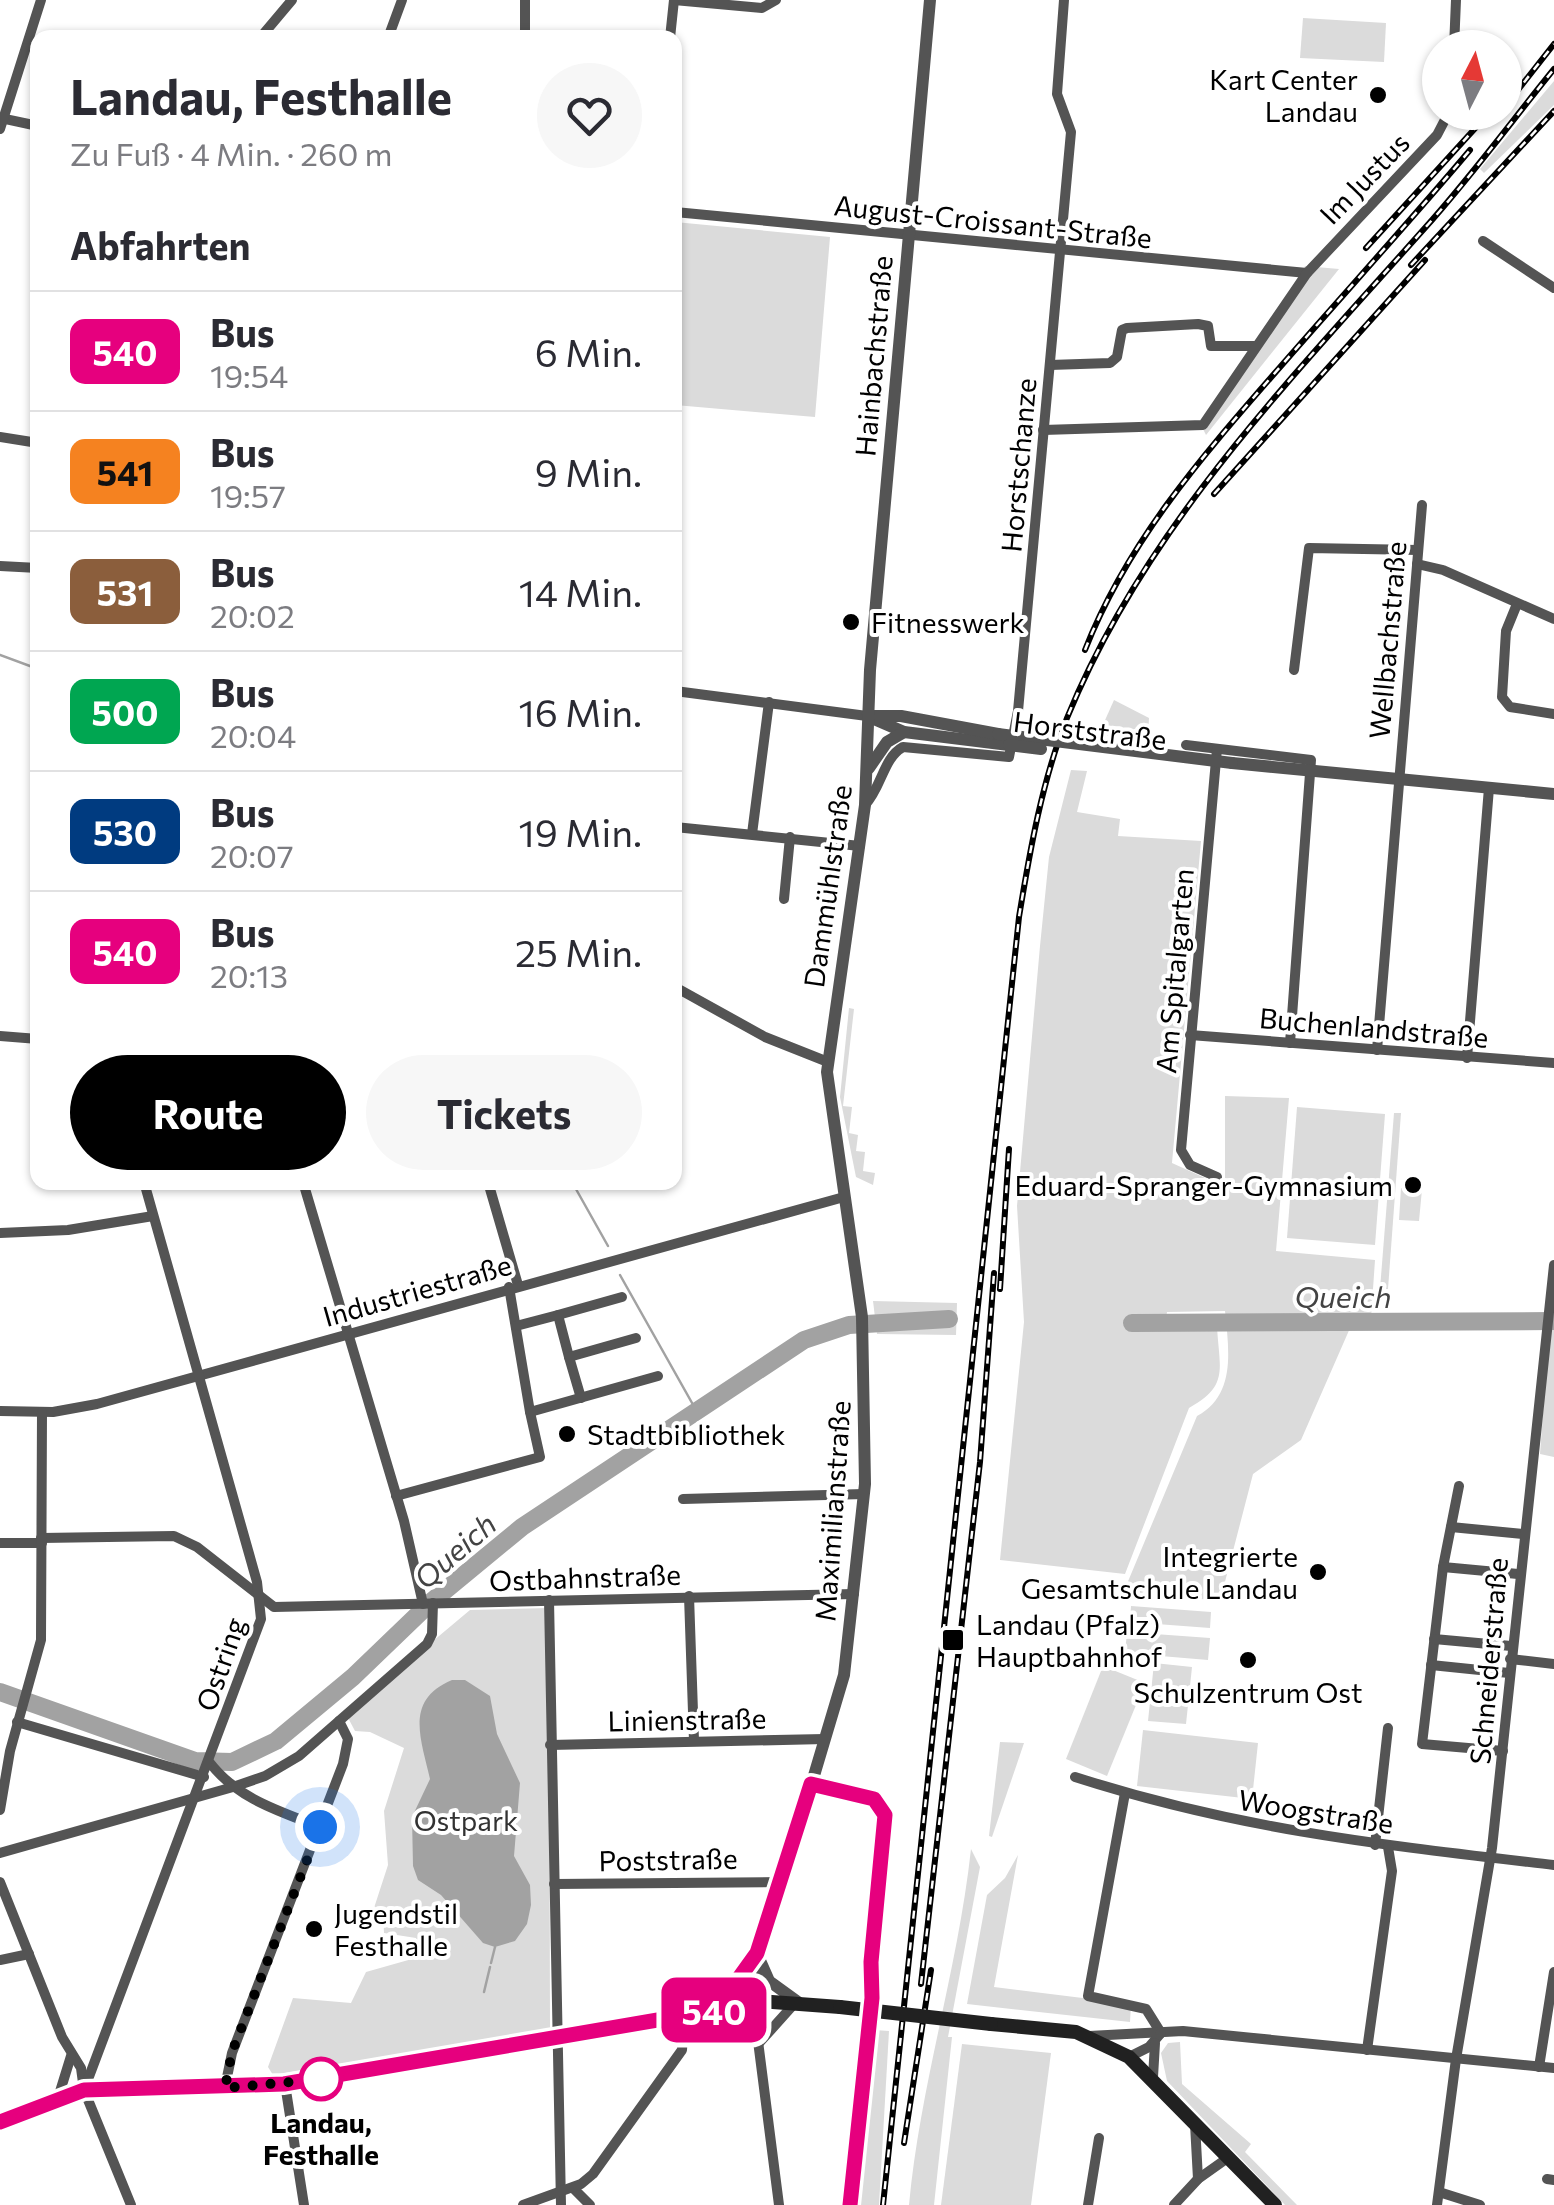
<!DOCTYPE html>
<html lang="de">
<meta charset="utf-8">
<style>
:root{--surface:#fff;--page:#f7f7f7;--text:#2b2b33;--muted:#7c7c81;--line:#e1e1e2;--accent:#000}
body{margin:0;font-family:Commissioner,sans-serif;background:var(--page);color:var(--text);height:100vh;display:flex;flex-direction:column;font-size:38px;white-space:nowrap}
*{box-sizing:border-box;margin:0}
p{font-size:32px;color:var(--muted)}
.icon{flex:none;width:55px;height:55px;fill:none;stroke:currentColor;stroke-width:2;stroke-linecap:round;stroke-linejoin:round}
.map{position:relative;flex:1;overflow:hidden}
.side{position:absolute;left:30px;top:30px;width:652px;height:1160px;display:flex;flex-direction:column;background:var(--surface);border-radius:20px;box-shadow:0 2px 8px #0004}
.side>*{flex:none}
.badge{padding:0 20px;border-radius:15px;font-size:35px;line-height:65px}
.needle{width:65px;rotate:6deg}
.tools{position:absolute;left:1422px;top:30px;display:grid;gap:20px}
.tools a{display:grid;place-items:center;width:100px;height:100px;border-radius:50%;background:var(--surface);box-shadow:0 2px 8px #0004;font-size:50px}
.you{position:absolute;width:50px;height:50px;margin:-25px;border:8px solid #fff;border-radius:50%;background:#1a73e8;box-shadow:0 0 0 15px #1a73e833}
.map>.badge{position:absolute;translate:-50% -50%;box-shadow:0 0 0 5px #fff}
h2{padding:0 40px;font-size:38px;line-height:90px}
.round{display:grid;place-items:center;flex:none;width:105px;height:105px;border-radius:52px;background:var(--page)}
.overview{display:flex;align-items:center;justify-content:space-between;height:170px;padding:0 40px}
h1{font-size:48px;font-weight:700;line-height:75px}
.action{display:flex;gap:20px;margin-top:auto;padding:20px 40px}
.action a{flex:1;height:115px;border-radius:60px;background:var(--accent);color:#fff;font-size:40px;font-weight:700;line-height:115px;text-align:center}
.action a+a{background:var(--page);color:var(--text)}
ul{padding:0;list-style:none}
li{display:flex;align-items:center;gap:30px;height:120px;padding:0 40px;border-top:2px solid var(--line)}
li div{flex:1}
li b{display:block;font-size:38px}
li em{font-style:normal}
li .badge{min-width:110px;font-weight:700;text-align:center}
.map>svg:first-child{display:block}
.green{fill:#dbdbdb}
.water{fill:#a2a2a2}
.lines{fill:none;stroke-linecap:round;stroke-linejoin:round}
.stream{stroke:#a2a2a2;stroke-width:2.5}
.river{stroke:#a2a2a2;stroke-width:18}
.minor{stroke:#545454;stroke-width:10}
.tertiary{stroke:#545454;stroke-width:12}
.secondary{stroke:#212121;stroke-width:14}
.rail-casing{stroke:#000;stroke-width:6}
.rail{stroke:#fff;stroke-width:2.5;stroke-dasharray:8;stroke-linecap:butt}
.tertiary-bridge{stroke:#545454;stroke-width:12}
.secondary-bridge{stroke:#212121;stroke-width:14}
.line-casing{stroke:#fff;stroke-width:22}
.line{stroke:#e6007e;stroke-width:15}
.walk{stroke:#000;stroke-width:10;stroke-dasharray:0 18}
.poi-dot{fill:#000;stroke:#fff;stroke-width:4}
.stop-dot{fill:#fff;stroke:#e6007e;stroke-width:5}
.labels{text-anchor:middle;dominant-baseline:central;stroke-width:8;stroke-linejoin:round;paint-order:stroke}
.poi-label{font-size:28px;fill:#000;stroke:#fff;text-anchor:start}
.street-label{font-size:28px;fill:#000;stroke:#fff}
.park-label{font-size:28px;fill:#323232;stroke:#fff}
.stop-label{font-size:28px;font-weight:bold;fill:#000;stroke:#fff}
.water-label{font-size:30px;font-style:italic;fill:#434343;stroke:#fff}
</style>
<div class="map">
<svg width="1554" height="2205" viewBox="0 0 1554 2205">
<rect width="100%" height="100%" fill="#fff"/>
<!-- green -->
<g class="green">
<path d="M 1303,18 L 1386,23 L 1384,62 L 1300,58 Z"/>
<path d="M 1554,81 L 1554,105 L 1484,173 L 1480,169 Z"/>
<path d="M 675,222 L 830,237 L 815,417 L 675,405 Z"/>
<path d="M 1305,266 L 1339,269 L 1206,435 L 1203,429 Z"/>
<path d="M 1114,700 L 1149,718 L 1148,736 L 1098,736 Z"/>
<path d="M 1071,770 L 1087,771 L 1077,812 L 1120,819 L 1118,836 L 1201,841 L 1172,1163 L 1225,1187 L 1225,1096 L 1289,1098 L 1276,1251 L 1375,1260 L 1371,1318 L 1354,1319 L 1301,1440 L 1253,1474 L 1220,1601 L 1124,1591 L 1197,1416 C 1236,1395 1229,1351 1225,1311 L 1167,1312 L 1165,1326 L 1217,1326 C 1219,1368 1230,1386 1189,1408 L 1125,1574 L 1000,1560 L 1024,1322 L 1017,1206 L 1040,946 L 1049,857 Z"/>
<path d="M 849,1008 L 854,1009 L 843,1106 L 852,1107 L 849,1133 L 858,1135 L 856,1151 L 865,1152 L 863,1171 L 875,1173 L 873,1185 L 856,1177 L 840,1097 Z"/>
<path d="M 1297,1107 L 1385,1114 L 1375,1245 L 1287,1238 Z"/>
<path d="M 1394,1113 L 1401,1113 L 1388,1289 L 1380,1289 Z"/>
<path d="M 1401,1188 L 1422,1189 L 1419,1221 L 1399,1220 Z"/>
<path d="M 1554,1262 L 1554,1457 L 1540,1454 Z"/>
<path d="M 873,1301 L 957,1303 L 956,1335 L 877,1334 Z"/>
<path d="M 1131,1606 L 1211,1612 L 1210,1628 L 1130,1622 Z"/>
<path d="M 549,1608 L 550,2029 L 273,2075 L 268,2067 L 293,1998 L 351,2003 L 366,1972 L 419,1957 L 416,1938 L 384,1933 L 383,1912 L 374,1908 L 388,1865 L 384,1811 L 404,1748 L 370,1732 L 355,1731 L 346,1714 L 470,1610 Z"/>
<path d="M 1127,1632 L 1210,1638 L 1208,1660 L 1125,1653 Z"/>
<path d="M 1154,1663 L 1192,1667 L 1186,1724 L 1148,1721 Z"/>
<path d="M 1103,1666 L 1145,1683 L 1107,1776 L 1066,1759 Z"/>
<path d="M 1143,1730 L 1258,1743 L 1252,1799 L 1137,1786 Z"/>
<path d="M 1000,1742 L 1024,1743 L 992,1837 L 989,1836 Z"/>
<path d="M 971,1849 L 980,1867 L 948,2037 L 952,2037 L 934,2205 L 909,2205 C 920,2085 958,1969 971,1849 Z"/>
<path d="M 1018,1855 L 994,1987 L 1131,2004 L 1130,2022 L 967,2004 L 987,1895 L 1005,1878 Z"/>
<path d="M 875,2030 L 889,2031 L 879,2205 L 855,2205 Z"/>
<path d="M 1180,2042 L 1182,2084 L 1251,2144 L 1245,2152 L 1297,2205 L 1285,2205 L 1167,2081 L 1161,2053 L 1168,2043 Z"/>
<path d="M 962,2044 L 1051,2053 L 1031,2205 L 941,2205 Z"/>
</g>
<!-- water -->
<path class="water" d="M 452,1680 L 465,1680 L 490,1696 L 497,1734 L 520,1783 L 514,1856 L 530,1885 L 531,1905 L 527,1924 L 515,1941 L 495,1947 L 483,1943 L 441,1895 L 418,1880 L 413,1866 L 412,1817 L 430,1779 C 421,1739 404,1700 452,1680 Z"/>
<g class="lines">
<!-- stream -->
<g class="stream">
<path d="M 0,655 L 38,669"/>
<path d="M 572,1182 L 608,1246"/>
<path d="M 620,1275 L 696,1410"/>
<path d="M 491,1963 L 495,1947"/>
<path d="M 484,1992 L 490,1967"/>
</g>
<!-- river -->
<g class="river">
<path d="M 1132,1323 L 1554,1321"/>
<path d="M 0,1692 L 195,1761 L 232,1762 L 276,1741 L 353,1677 L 431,1602 L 522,1527 L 804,1340 L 849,1325 L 949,1319"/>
</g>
<!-- minor -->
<g class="minor">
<path d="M 674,0 L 762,8 L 776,0"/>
<path d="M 260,38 L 292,0"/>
<path d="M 388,38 L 402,0"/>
<path d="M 525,38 L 525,0"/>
<path d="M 670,38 L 674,0"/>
<path d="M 1454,48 L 1456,0"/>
<path d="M 0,118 L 38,126"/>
<path d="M 0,129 L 41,0"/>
<path d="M 675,212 L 1307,273"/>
<path d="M 1483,241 L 1554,288"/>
<path d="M 1050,365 L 1110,363 L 1117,357 L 1122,330 L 1127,328 L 1198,324 L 1208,326 L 1211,346 L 1254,346"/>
<path d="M 1043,430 L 1203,425 L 1307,273 L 1437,135 L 1449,112"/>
<path d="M 0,437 L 38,443"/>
<path d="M 1417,564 L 1443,570 L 1554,619"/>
<path d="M 0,566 L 38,568"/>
<path d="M 1517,604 L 1506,631 L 1502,697 L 1510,707 L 1554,714"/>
<path d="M 1294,670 L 1309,548 L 1418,550"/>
<path d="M 675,691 L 867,716"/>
<path d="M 1186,745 L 1311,760 L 1290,1043"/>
<path d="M 865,805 C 882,787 883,758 903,747 L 1009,757 L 1018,711 L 1071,132 L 1057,94 L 1064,0"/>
<path d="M 675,827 L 860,846"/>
<path d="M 752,834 L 769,702"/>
<path d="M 784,899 L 790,837"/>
<path d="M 675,987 L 765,1037 L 828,1062"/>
<path d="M 1190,1035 L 1554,1063"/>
<path d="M 0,1036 L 38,1039"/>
<path d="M 1377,1050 L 1422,505"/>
<path d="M 1467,1058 L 1489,788"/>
<path d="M 1217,1177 L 1190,1165 L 1181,1150 L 1217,749"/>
<path d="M 303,1182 L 404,1521 L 423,1604"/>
<path d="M 488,1182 L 518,1285"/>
<path d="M 0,1233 L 68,1230 L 153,1216"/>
<path d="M 509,1287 L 530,1412"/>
<path d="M 516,1326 L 558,1315"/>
<path d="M 569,1357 L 558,1315 L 622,1297"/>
<path d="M 581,1398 L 569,1357 L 636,1338"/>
<path d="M 0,1411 L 53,1412 L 97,1404 L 844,1197"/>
<path d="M 1459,1486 L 1443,1567 L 1422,1744 L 1503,1751"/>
<path d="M 396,1496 L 540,1457 L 530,1412 L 658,1376"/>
<path d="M 683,1499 L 864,1494"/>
<path d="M 1451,1527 L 1523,1534"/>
<path d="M 41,1538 L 174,1536 L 197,1547 L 274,1607 L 854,1594"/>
<path d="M 0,1543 L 42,1543"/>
<path d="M 1443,1567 L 1518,1574"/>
<path d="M 689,1596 L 694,1741"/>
<path d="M 549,1600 L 561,2205"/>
<path d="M 1434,1639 L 1511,1646"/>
<path d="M 1510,1659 L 1554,1664"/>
<path d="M 1431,1665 L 1509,1673"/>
<path d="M 17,1722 L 204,1777"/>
<path d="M 550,1745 L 825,1739"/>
<path d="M 210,1763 C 238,1799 279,1811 320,1827"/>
<path d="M 1075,1777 C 1240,1830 1384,1845 1554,1865"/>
<path d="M 811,1785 L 874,1799 L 885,1815 L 871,1969 L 872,1998 L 850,2205"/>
<path d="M 1125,1793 L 1088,1996 L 1146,2009 L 1161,2033"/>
<path d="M 0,1810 L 10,1751 L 41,1640 L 42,1412"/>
<path d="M 1375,1845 L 1388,1728"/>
<path d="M 0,1853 L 233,1787 L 265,1776 L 299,1756 L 427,1644 L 432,1634 L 433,1603"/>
<path d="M 0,1882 L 62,2037 L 81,2068 L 84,2090 L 131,2205"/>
<path d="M 554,1884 L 783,1882"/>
<path d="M 0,1960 L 29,1954"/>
<path d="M 753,2002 L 779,2205"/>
<path d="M 1089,2036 L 1183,2031 L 1554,2068"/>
<path d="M 760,2042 L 795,2003"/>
<path d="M 1367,2050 L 1392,1871 L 1388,1847"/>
<path d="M 1129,2057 L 1149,2047 L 1161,2033"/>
<path d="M 1539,2067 L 1554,1972"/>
<path d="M 1153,2077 L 1155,2043"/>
<path d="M 285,2084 L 304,2205"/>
<path d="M 225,2087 L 232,2053 L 343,1764 L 348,1739 L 339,1721"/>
<path d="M 84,2090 L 261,1619 L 257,1582 L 144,1182"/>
<path d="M 58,2098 L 71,2056"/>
<path d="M 1195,2124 L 1198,2179"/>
<path d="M 1547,2179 L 1554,2180"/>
<path d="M 573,2188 L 590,2205"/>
<path d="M 1439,2192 L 1480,2205"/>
<path d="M 523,2205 L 581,2184 L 593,2174 L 682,2050 L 683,2036 L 667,2019"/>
<path d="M 1088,2205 L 1099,2138"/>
<path d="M 1174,2205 L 1198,2179 L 1229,2157"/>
<path d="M 1437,2205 L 1456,2059 L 1492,1848 L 1554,1265"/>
</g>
<!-- tertiary -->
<g class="tertiary">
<path d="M 867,716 L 904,732 L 1009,745"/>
<path d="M 869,716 L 901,716 L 998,734"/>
<path d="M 1232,763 L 1554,794"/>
<path d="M 869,768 L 887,742 L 904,732"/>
<path d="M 758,1956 L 769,1981 L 798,2002"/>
<path d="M 753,2002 L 755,1960 L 776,1903 L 844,1675 L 865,1484 L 862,1317 L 827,1072 L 865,805 L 870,670 L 930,0"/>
<path d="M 716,2009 L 755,1955"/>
</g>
<!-- secondary -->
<g class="secondary">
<path d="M 991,2024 L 1076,2032 L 1129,2057 L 1275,2205"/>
<path d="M 0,2122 L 84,2090 L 285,2084 L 760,2001 L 840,2007"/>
</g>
<defs>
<g id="rail">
<path d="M 1514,95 L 1554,44"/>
<path d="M 1366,248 L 1490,112"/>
<path d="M 1411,265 L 1554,111"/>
<path d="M 1214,494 L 1425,260"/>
<path d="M 1085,650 C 1127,543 1199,460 1274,374 C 1339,299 1406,226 1470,150"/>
<path d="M 1000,1289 L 1009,1149"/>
<path d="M 921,1984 L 980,1462 L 994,1273"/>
<path d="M 904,2143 L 931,1970"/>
<path d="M 883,2205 L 1019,917 C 1030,850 1042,781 1067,718 C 1145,527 1290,380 1424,229 C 1470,178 1511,122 1554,69"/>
</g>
</defs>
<!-- rail casing -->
<use href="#rail" class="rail-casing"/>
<!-- rail -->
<use href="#rail" class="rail"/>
<!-- tertiary-bridge -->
<g class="tertiary-bridge">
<path d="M 998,734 L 1232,763"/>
<path d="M 1009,745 L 1041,749"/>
</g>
<!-- secondary-bridge -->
<path class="secondary-bridge" d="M 840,2007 L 991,2024"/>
</g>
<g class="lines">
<defs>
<path id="line" d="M 0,2122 L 84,2090 L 284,2084 L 716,2010 L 757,1953 L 811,1784 L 874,1799 L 885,1815 L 871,1962 L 872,1998 L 850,2205"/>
</defs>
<!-- line casing -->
<use href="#line" class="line-casing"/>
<!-- line -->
<use href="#line" class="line"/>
<!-- walk -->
<path class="walk" d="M 320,1827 L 232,2052 L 225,2088 L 324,2079 L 321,2079"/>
</g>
<!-- markers -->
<g class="poi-dot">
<circle cx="1378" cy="95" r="10"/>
<circle cx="851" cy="622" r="10"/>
<circle cx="1413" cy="1185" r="10"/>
<circle cx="567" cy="1434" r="10"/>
<circle cx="1318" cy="1572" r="10"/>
<rect x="941" y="1628" width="24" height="24" rx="5"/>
<circle cx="1248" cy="1660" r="10"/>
<circle cx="314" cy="1929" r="10"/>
</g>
<circle class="stop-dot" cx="321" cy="2079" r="20"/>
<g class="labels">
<!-- poi labels -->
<g class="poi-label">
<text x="1358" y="79" text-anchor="end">Kart Center<tspan x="1358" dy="32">Landau</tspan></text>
<text x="871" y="622">Fitnesswerk</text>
<text x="1393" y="1185" text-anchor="end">Eduard-Spranger-Gymnasium</text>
<text x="587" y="1434">Stadtbibliothek</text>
<text x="1298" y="1556" text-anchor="end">Integrierte<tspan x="1298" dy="32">Gesamtschule Landau</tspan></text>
<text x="976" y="1624">Landau (Pfalz)<tspan x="976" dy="32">Hauptbahnhof</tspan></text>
<text x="1248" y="1692" text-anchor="middle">Schulzentrum Ost</text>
<text x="334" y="1913">Jugendstil<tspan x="334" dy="32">Festhalle</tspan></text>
</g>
<!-- street labels -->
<g class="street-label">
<text transform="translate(1364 178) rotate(-46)">Im Justus</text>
<text transform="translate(993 221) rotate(6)">August-Croissant-Straße</text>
<text transform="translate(873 356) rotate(-85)">Hainbachstraße</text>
<text transform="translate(1018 465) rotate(-85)">Horstschanze</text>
<text transform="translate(1387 640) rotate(-85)">Wellbachstraße</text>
<text transform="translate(1090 730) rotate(7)">Horststraße</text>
<text transform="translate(827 886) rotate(-82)">Dammühlstraße</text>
<text transform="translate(1174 971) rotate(-85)">Am Spitalgarten</text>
<text transform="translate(1374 1027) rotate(5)">Buchenlandstraße</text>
<text transform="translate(417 1290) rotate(-16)">Industriestraße</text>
<text transform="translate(832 1511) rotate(-86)">Maximilianstraße</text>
<text transform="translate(585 1577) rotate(-2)">Ostbahnstraße</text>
<text transform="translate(1488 1661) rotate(-85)">Schneiderstraße</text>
<text transform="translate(220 1664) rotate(-71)">Ostring</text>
<text transform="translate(687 1719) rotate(-1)">Linienstraße</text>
<text transform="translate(1316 1811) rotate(9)">Woogstraße</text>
<text transform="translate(668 1859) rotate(-1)">Poststraße</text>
</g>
<!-- park labels -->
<g class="park-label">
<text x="466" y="1820">Ostpark</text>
</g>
<!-- stop labels -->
<g class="stop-label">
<text x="321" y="2122">Landau,<tspan x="321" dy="32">Festhalle</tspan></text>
</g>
<!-- water labels -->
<g class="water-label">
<text x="1343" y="1295">Queich</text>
<text transform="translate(454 1550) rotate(-41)">Queich</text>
</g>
</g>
</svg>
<div class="tools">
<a><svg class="needle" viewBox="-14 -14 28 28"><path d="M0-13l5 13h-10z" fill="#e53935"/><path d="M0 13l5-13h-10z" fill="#7c7c81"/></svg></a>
</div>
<div class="you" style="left:320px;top:1827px"></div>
<b class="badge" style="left:714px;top:2010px;background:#e6007e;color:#fff">540</b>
<section class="side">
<div class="overview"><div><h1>Landau, Festhalle</h1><p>Zu Fuß · 4 Min. · 260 m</p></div><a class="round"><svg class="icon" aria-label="heart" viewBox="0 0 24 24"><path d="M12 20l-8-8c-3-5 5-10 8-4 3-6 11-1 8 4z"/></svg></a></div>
<h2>Abfahrten</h2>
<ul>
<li><span class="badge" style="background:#e6007e;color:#fff">540</span><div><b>Bus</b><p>19:54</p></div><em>6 Min.</em></li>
<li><span class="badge" style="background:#f58220;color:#111">541</span><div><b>Bus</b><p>19:57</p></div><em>9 Min.</em></li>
<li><span class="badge" style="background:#8b5e3c;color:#fff">531</span><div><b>Bus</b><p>20:02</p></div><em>14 Min.</em></li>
<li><span class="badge" style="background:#00a651;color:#fff">500</span><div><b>Bus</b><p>20:04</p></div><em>16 Min.</em></li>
<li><span class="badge" style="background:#003b80;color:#fff">530</span><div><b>Bus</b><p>20:07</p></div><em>19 Min.</em></li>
<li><span class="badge" style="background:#e6007e;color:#fff">540</span><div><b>Bus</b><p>20:13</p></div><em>25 Min.</em></li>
</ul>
<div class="action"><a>Route</a><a>Tickets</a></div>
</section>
</div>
